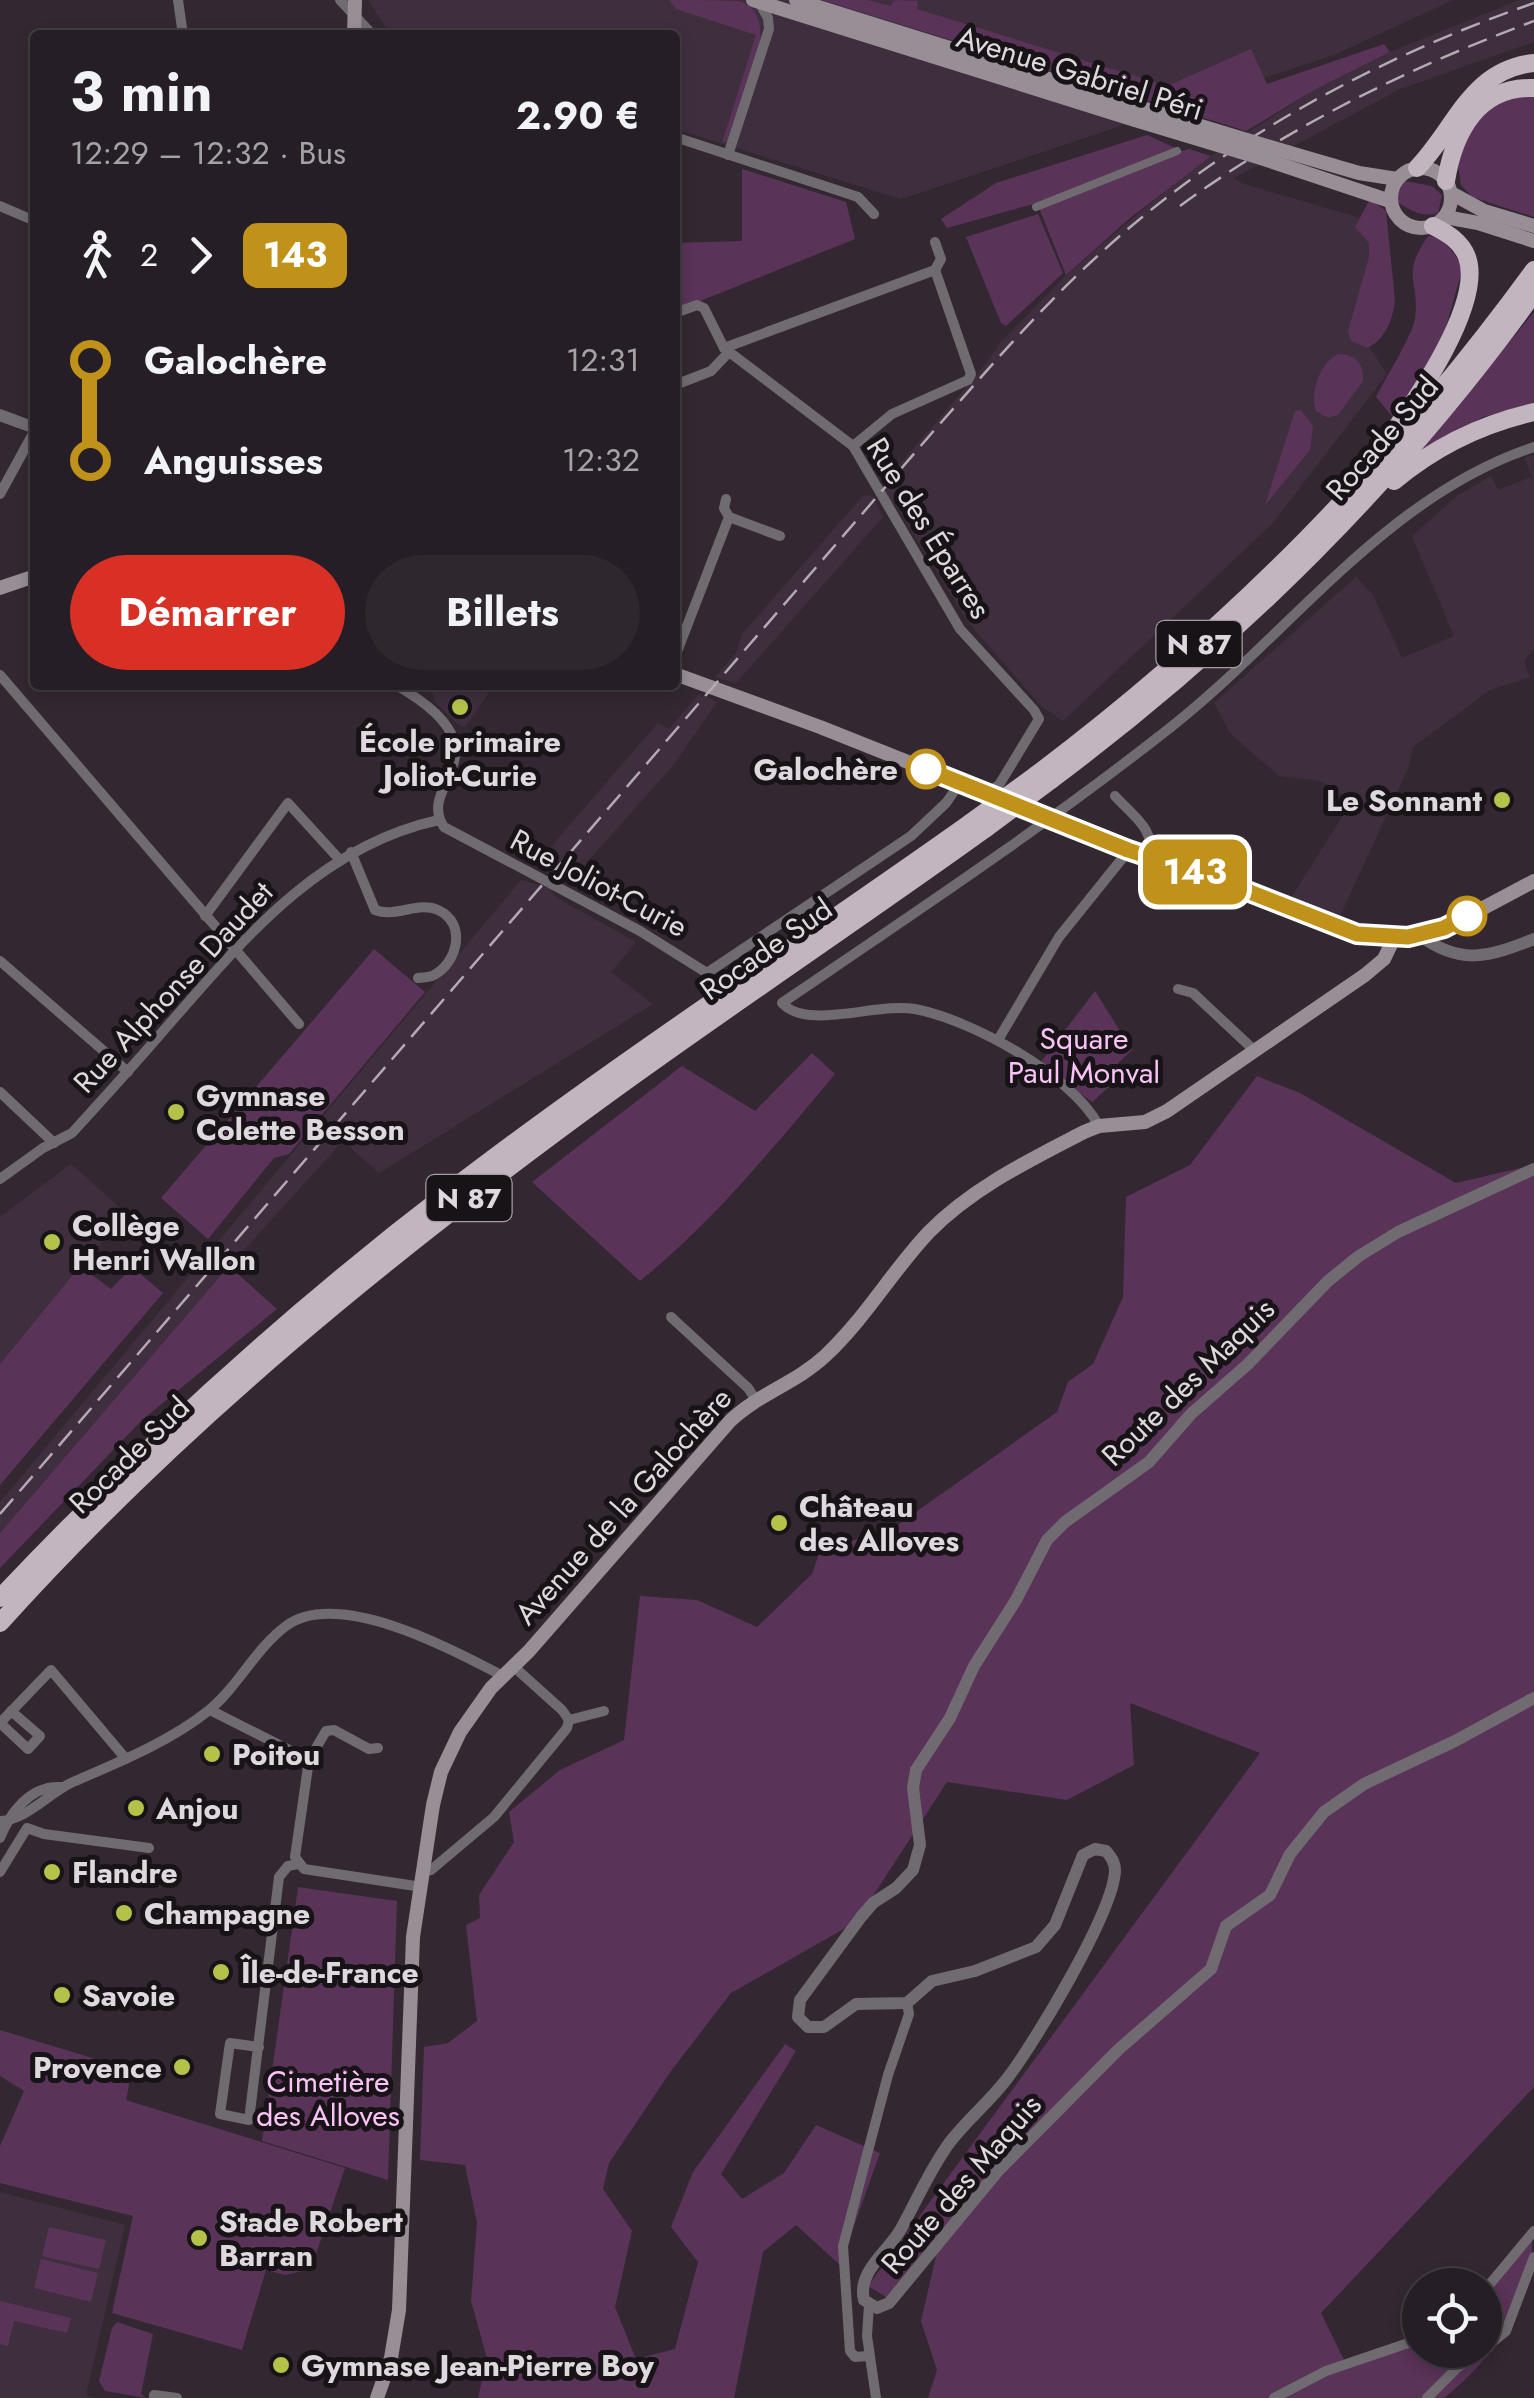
<!DOCTYPE html>
<html lang="fr">
<meta charset="utf-8">
<style>
:root{--surface:#261e26;--page:#2e272e;--text:#f1f3f6;--muted:#a4a2a7;--line:#423c43;--accent:#d93025}
body{margin:0;font-family:Jost,sans-serif;background:var(--page);color:var(--text);height:100vh;display:flex;flex-direction:column;font-size:38px;white-space:nowrap}
*{box-sizing:border-box;margin:0}
p{font-size:32px;color:var(--muted)}
.icon{flex:none;width:55px;height:55px;fill:none;stroke:currentColor;stroke-width:2;stroke-linecap:round;stroke-linejoin:round}
.map{position:relative;flex:1;overflow:hidden}
.details{position:absolute;left:30px;top:30px;width:650px;height:660px;display:flex;flex-direction:column;background:var(--surface);border-radius:10px;box-shadow:0 5px 15px #0003,0 0 0 2px var(--line)}
.details>*{flex:none}
.badge{padding:0 20px;border-radius:15px;font-size:35px;line-height:65px}
.tools{position:absolute;left:1402px;top:2268px;display:grid;gap:20px}
.tools a{display:grid;place-items:center;width:100px;height:100px;border-radius:50%;background:var(--surface);box-shadow:0 5px 15px #0003,0 0 0 2px var(--line);font-size:50px}
.map>.badge{position:absolute;translate:-50% -50%;box-shadow:0 0 0 5px #fff}
.legs{display:flex;align-items:center;gap:15px;height:110px;padding:0 40px;font-size:32px}
.legs p{margin-inline-start:auto}
.head{display:flex;align-items:center;justify-content:space-between;height:170px;padding:0 40px}
h1{font-size:55px;font-weight:700;line-height:75px}
.primary-button{display:flex;gap:20px;margin-top:auto;padding:20px 40px}
.primary-button a{flex:1;height:115px;border-radius:60px;background:var(--accent);color:#fff;font-size:40px;font-weight:700;line-height:115px;text-align:center}
.primary-button a+a{background:var(--page);color:var(--text)}
ul{padding:0 40px;list-style:none}
li{display:flex;align-items:center;gap:35px;height:100px;font-size:38px}
li i{display:grid;place-items:center;width:15px;height:100%;margin:0 12px;background:currentColor}
li i::after{content:'';width:25px;height:25px;margin:-12px;border:8px solid;border-radius:50%;background:var(--surface)}
li p{margin-inline-start:auto}
li:first-child i{background:linear-gradient(#0000 50%,currentColor 0)}
li:last-child i{background:linear-gradient(currentColor 50%,#0000 0)}
.map>svg:first-child{display:block}
.built{fill:#3f2f3e}
.green{fill:#5a3358}
.lines{fill:none;stroke-linecap:round;stroke-linejoin:round}
.pedestrian{stroke:#706b70;stroke-width:8}
.minor{stroke:#706b70;stroke-width:10}
.tertiary{stroke:#706b70;stroke-width:12}
.secondary{stroke:#978e96;stroke-width:14}
.trunk{stroke:#c2b5c0;stroke-width:18}
.rail{stroke:#b3aab2;stroke-width:2.5;stroke-dasharray:20 10;stroke-linecap:butt}
.secondary-bridge{stroke:#978e96;stroke-width:14}
.trunk-bridge{stroke:#c2b5c0;stroke-width:18}
.line-1-casing{stroke:#fff;stroke-width:22}
.line-1{stroke:#c0921a;stroke-width:15}
.poi-dot{fill:#b5c249;stroke:#181317;stroke-width:4}
.stop-1-dot{fill:#fff;stroke:#c0921a;stroke-width:5}
.labels{text-anchor:middle;dominant-baseline:central;stroke-width:10;stroke-linejoin:round;paint-order:stroke}
.shield{fill:#181317;stroke:#a49da3;stroke-width:2.5}
.shield-label{font-size:28px;font-weight:bold;fill:#e0d8df}
.street-label{font-size:30px;fill:#e0d8df;stroke:#181317}
.poi-label{font-size:30px;font-weight:bold;fill:#e0d8df;stroke:#181317;text-anchor:start}
.stop-label{font-size:30px;font-weight:bold;fill:#e0d8df;stroke:#181317;text-anchor:end}
.park-label{font-size:30px;fill:#fac2f6;stroke:#181317}
</style>
<div class="map">
<svg width="1534" height="2398" viewBox="0 0 1534 2398">
<rect width="100%" height="100%" fill="#332832"/>
<!-- built -->
<g class="built">
<path d="M 368,0 L 1453,0 L 1336,54 L 901,199 L 675,129 L 675,35 L 391,35 Z"/>
<path d="M 1519,0 L 1534,0 L 1534,42 L 1400,89 L 1234,178 L 1241,183 L 1367,220 L 1379,239 L 1358,330 L 1387,374 L 1272,524 L 1063,721 L 1040,705 L 968,622 L 894,503 L 885,500 L 878,489 L 977,375 L 1001,342 L 1066,275 L 1173,184 L 1211,156 L 1316,89 L 1390,52 Z"/>
<path d="M 1534,455 L 1534,649 L 1524,661 L 1530,677 L 1490,690 L 1413,747 L 1409,766 L 1340,916 L 1291,898 L 1352,801 L 1321,781 L 1279,776 L 1230,733 L 1214,703 L 1356,577 L 1373,595 L 1402,658 L 1454,636 L 1412,536 L 1458,495 L 1491,476 L 1498,490 L 1531,477 L 1525,458 Z"/>
<path d="M 872,495 L 883,517 L 736,683 L 715,677 L 736,653 L 742,634 L 863,496 Z"/>
<path d="M 417,685 L 494,685 L 465,727 L 456,723 L 434,700 L 434,695 Z"/>
<path d="M 699,694 L 717,702 L 672,767 L 568,883 L 535,865 L 658,723 L 669,729 Z"/>
<path d="M 521,880 L 549,888 L 557,898 L 636,942 L 611,972 L 653,1004 L 379,1173 L 343,1141 L 234,1261 L 0,1533 L 0,1502 Z"/>
<path d="M 71,1164 L 128,1215 L 80,1266 L 0,1364 L 0,1217 Z"/>
<path d="M 0,2192 L 125,2225 L 86,2395 L 94,2398 L 0,2398 Z"/>
</g>
<!-- green -->
<g class="green">
<path d="M 669,0 C 690,0 719,0 739,1 C 788,15 739,109 728,141 L 722,143 L 756,35 L 676,9 Z"/>
<path d="M 822,0 L 867,0 L 891,6 L 894,0 L 918,1 L 917,9 L 1167,86 L 1251,49 L 1267,84 L 1384,44 L 1390,52 L 1316,89 L 1246,131 Z"/>
<path d="M 1534,93 L 1534,217 L 1472,197 L 1461,185 L 1458,165 L 1464,135 L 1505,95 Z"/>
<path d="M 1147,135 L 1182,151 L 1189,149 L 1211,156 L 1130,218 L 1066,275 L 1037,203 L 947,228 L 941,219 L 996,183 Z"/>
<path d="M 742,169 L 846,202 L 855,239 L 675,311 L 675,243 L 742,241 Z"/>
<path d="M 1405,181 L 1432,186 L 1442,195 L 1438,213 C 1422,218 1410,210 1397,202 L 1397,194 Z"/>
<path d="M 1370,199 L 1386,211 L 1395,301 C 1393,319 1385,340 1367,348 L 1351,341 L 1348,331 L 1369,257 L 1369,243 L 1355,227 Z"/>
<path d="M 1038,214 L 1063,273 L 1006,326 L 1001,323 L 966,237 Z"/>
<path d="M 1428,236 L 1442,238 L 1463,266 L 1440,349 L 1392,416 L 1376,397 C 1385,379 1412,336 1415,319 C 1420,279 1400,277 1428,236 Z"/>
<path d="M 1534,312 L 1534,404 L 1483,417 L 1421,455 L 1417,453 Z"/>
<path d="M 1339,354 C 1356,354 1364,365 1363,381 L 1338,415 L 1328,418 L 1316,411 C 1309,393 1321,360 1339,354 Z"/>
<path d="M 1301,410 L 1313,426 L 1310,450 L 1265,505 L 1295,411 Z"/>
<path d="M 374,949 L 425,992 L 289,1154 L 274,1158 L 208,1239 L 161,1198 Z"/>
<path d="M 1095,991 L 1132,1050 L 1112,1069 L 1119,1078 L 1092,1102 L 1040,1063 Z"/>
<path d="M 812,1053 L 835,1074 C 774,1147 714,1221 640,1281 L 532,1182 L 682,1066 L 755,1111 Z"/>
<path d="M 1257,1076 L 1300,1093 L 1456,1183 L 1534,1165 L 1534,2087 L 1321,2313 L 1344,2360 L 1420,2336 L 1420,2350 L 1485,2350 L 1485,2288 L 1532,2238 C 1534,2303 1490,2362 1444,2398 L 928,2398 L 937,2370 L 921,2321 L 939,2243 L 886,2297 L 868,2286 L 1260,1753 L 1130,1703 L 1134,1765 L 1067,1800 L 947,1782 L 856,1922 L 731,1993 L 671,2071 L 609,2163 L 603,2189 L 632,2231 L 615,2307 L 636,2359 L 675,2349 L 698,2262 L 671,2227 L 693,2172 L 785,2044 L 796,2051 L 721,2174 L 742,2199 L 784,2173 L 816,2125 L 880,2153 L 840,2265 L 796,2225 L 763,2252 L 734,2398 L 478,2398 L 487,2358 L 471,2301 L 477,2222 L 465,2165 L 420,2160 L 424,2047 L 448,2043 L 477,2021 L 466,1925 L 480,1918 L 479,1895 L 514,1842 L 509,1812 L 560,1770 L 624,1740 L 640,1596 L 697,1600 L 757,1627 L 812,1574 L 822,1545 L 882,1536 L 1057,1412 L 1068,1382 L 1093,1364 L 1123,1297 L 1126,1197 L 1190,1165 Z"/>
<path d="M 80,1266 L 111,1289 L 132,1267 L 163,1293 L 0,1485 L 0,1364 Z"/>
<path d="M 229,1266 L 277,1309 L 141,1421 L 0,1568 L 0,1533 Z"/>
<path d="M 298,1887 L 397,1901 L 388,2180 L 262,2141 Z"/>
<path d="M 0,2030 L 132,2070 L 126,2100 L 345,2168 L 311,2269 L 285,2275 L 266,2270 L 242,2350 L 112,2313 L 133,2216 L 0,2183 L 0,2146 L 24,2091 L 0,2076 Z"/>
<path d="M 49,2227 L 106,2240 L 99,2269 L 42,2256 Z"/>
<path d="M 41,2259 L 98,2273 L 91,2302 L 34,2288 Z"/>
<path d="M 0,2301 L 71,2318 L 67,2333 L 14,2321 L 8,2346 L 0,2344 Z"/>
<path d="M 117,2322 L 153,2334 L 141,2394 L 146,2398 L 105,2391 L 99,2381 L 112,2328 Z"/>
</g>
<g class="lines">
<!-- pedestrian -->
<path class="pedestrian" d="M 1036,207 L 1177,151"/>
<!-- minor -->
<g class="minor">
<path d="M 178,0 L 183,35"/>
<path d="M 340,0 L 370,32 L 378,35"/>
<path d="M 675,137 L 858,197 L 874,214"/>
<path d="M 728,155 L 769,29 L 768,18 L 759,2"/>
<path d="M 0,206 L 35,221"/>
<path d="M 935,270 L 941,259 L 935,242"/>
<path d="M 675,313 L 697,305 L 704,308 L 724,348 L 853,446 L 960,629 L 1034,710 L 1039,719 L 999,785 L 987,793"/>
<path d="M 724,348 L 935,270"/>
<path d="M 675,385 L 711,371 L 729,352"/>
<path d="M 853,446 L 892,414 L 968,380 L 971,374 L 935,270"/>
<path d="M 0,494 L 35,430"/>
<path d="M 726,499 L 724,508 L 729,517"/>
<path d="M 675,657 L 729,517 L 780,536"/>
<path d="M 0,675 L 299,1024"/>
<path d="M 396,685 C 514,753 414,783 444,827 L 640,931 L 707,973 L 911,836 L 946,803 L 960,783"/>
<path d="M 1115,796 C 1132,815 1158,831 1148,857"/>
<path d="M 351,852 L 375,910 C 396,918 418,901 438,910 C 467,923 458,962 434,975 C 429,978 423,977 418,978"/>
<path d="M 205,916 L 288,803 L 339,859"/>
<path d="M 0,961 L 128,1072"/>
<path d="M 1178,989 L 1193,993 L 1255,1051"/>
<path d="M 998,1040 L 1059,937 L 1129,850"/>
<path d="M 0,1092 L 54,1143"/>
<path d="M 1099,1126 C 1072,1075 972,1020 915,1009 C 877,1002 807,1031 782,1003 C 913,914 1047,825 1171,727 C 1289,634 1387,495 1534,447"/>
<path d="M 0,1179 L 43,1148 L 72,1133 C 103,1099 134,1065 164,1030 C 242,941 318,846 439,820"/>
<path d="M 671,1317 L 748,1388 L 756,1400"/>
<path d="M 512,1665 L 562,1710 L 569,1720"/>
<path d="M 210,1710 L 309,1760 L 295,1857 L 304,1869 L 422,1887"/>
<path d="M 569,1720 L 604,1711"/>
<path d="M 0,1723 L 51,1670 L 126,1759"/>
<path d="M 0,1723 L 28,1749 L 40,1736 L 11,1711"/>
<path d="M 309,1760 L 326,1731 L 334,1730 L 369,1749 L 378,1748"/>
<path d="M 0,1821 C 27,1820 50,1792 73,1782 C 119,1762 169,1742 208,1711 C 238,1687 255,1649 286,1626 C 338,1588 452,1649 501,1675"/>
<path d="M 0,1838 C 10,1813 30,1785 61,1787"/>
<path d="M 425,1871 L 431,1870 L 494,1817 L 567,1728 L 569,1720"/>
<path d="M 0,1872 L 27,1828 L 44,1834 L 149,1848"/>
<path d="M 259,2047 L 230,2043 L 220,2114 L 249,2120 L 279,1877 L 288,1866 L 298,1864"/>
<path d="M 1485,2290 L 1534,2231"/>
<path d="M 869,2305 L 867,2336 L 876,2398"/>
<path d="M 1485,2348 L 1506,2331 L 1534,2257"/>
<path d="M 868,2356 L 855,2357 L 850,2351 L 843,2246 L 888,2075 L 909,2014 L 907,2003"/>
<path d="M 154,2398 L 154,2395 L 177,2398"/>
<path d="M 1274,2398 L 1326,2371 L 1420,2339"/>
<path d="M 1427,2398 L 1458,2367 L 1483,2350"/>
</g>
<!-- tertiary -->
<g class="tertiary">
<path d="M 0,415 L 35,428"/>
<path d="M 1419,935 C 1461,966 1489,957 1534,939"/>
<path d="M 1534,1169 L 1398,1232 L 1359,1256 L 1328,1281 L 1248,1364 L 1191,1414 L 1149,1462 L 1065,1522 L 1047,1540 L 1016,1600 L 974,1666 L 950,1718 L 916,1770 L 913,1788 L 920,1845 L 913,1870 L 896,1888 L 873,1903 L 861,1917 L 800,2000 L 798,2017 L 808,2027 L 824,2027 L 856,2004 L 907,2003 L 932,1981 L 975,1971 L 1036,1947 L 1055,1925 L 1083,1855 L 1095,1849 L 1106,1851 C 1111,1857 1115,1862 1115,1871 C 1113,1913 1034,2044 1006,2080 C 989,2102 967,2120 950,2142 C 930,2169 917,2200 901,2229 C 888,2252 857,2271 864,2300 L 877,2308 L 889,2303 L 998,2171 L 1119,2049 L 1211,1969 L 1226,1926 L 1270,1895 L 1290,1854 L 1324,1812 L 1364,1784 L 1455,1741 L 1534,1698"/>
</g>
<!-- secondary -->
<g class="secondary">
<path d="M 753,0 L 1135,120"/>
<path d="M 796,0 L 1161,114"/>
<path d="M 354,35 L 355,0"/>
<path d="M 1287,152 L 1359,173 L 1397,179"/>
<path d="M 1261,158 L 1390,201"/>
<circle cx="1421" cy="198" r="30"/>
<path d="M 1451,193 L 1484,211 L 1534,226"/>
<path d="M 1445,217 L 1478,223 L 1534,241"/>
<path d="M 0,588 L 35,576"/>
<path d="M 675,674 L 820,727 L 1129,850 L 1224,882 L 1357,934 L 1385,938 L 1419,935 L 1457,922 L 1534,881"/>
<path d="M 377,2398 L 391,2358 L 399,2310 L 413,1937 L 433,1805 L 441,1772 L 460,1732 L 491,1688 L 529,1651 L 730,1421 C 758,1394 796,1383 825,1356 C 865,1319 892,1271 929,1232 C 972,1188 1030,1160 1084,1132 L 1099,1126 L 1145,1122 L 1167,1111 L 1365,975 L 1384,959 L 1394,938"/>
</g>
<!-- trunk -->
<g class="trunk">
<path d="M 1417,168 C 1456,128 1471,69 1534,63"/>
<path d="M 1446,181 C 1454,132 1478,86 1534,88"/>
<path d="M 1389,438 C 1415,401 1484,303 1467,257 C 1461,241 1447,233 1433,226"/>
<path d="M 1394,481 C 1436,446 1481,424 1534,412"/>
<path d="M 1036,775 C 1230,629 1391,466 1534,270"/>
<path d="M 1051,780 C 1236,642 1399,481 1534,293"/>
<path d="M 0,1598 C 139,1451 289,1314 450,1191 C 618,1062 797,946 970,823"/>
<path d="M 0,1623 C 180,1423 391,1252 608,1094 C 732,1004 860,919 985,829"/>
</g>
<!-- rail -->
<g class="rail">
<path d="M 1180,206 C 1288,127 1408,68 1534,21"/>
<path d="M 0,1514 L 931,434 C 983,375 1034,315 1091,262 C 1218,143 1371,60 1534,3"/>
</g>
<!-- secondary-bridge -->
<g class="secondary-bridge">
<path d="M 1161,114 L 1287,152"/>
<path d="M 1135,120 L 1261,158"/>
</g>
<!-- trunk-bridge -->
<g class="trunk-bridge">
<path d="M 970,823 L 1036,775"/>
<path d="M 985,829 L 1051,780"/>
</g>
</g>
<g class="lines">
<defs>
<path id="line-1" d="M 926,769 L 1128,850 L 1224,882 L 1357,934 L 1408,937 L 1444,928 L 1467,916"/>
</defs>
<!-- line-1 casing -->
<use href="#line-1" class="line-1-casing"/>
<!-- line-1 -->
<use href="#line-1" class="line-1"/>
</g>
<!-- markers -->
<g class="poi-dot">
<circle cx="460" cy="707" r="10"/>
<circle cx="1502" cy="800" r="10"/>
<circle cx="176" cy="1112" r="10"/>
<circle cx="52" cy="1242" r="10"/>
<circle cx="779" cy="1523" r="10"/>
<circle cx="212" cy="1754" r="10"/>
<circle cx="136" cy="1808" r="10"/>
<circle cx="52" cy="1872" r="10"/>
<circle cx="124" cy="1913" r="10"/>
<circle cx="221" cy="1972" r="10"/>
<circle cx="62" cy="1995" r="10"/>
<circle cx="182" cy="2067" r="10"/>
<circle cx="199" cy="2238" r="10"/>
<circle cx="281" cy="2365" r="10"/>
</g>
<g class="stop-1-dot">
<circle cx="926" cy="769" r="18"/>
<circle cx="1467" cy="916" r="18"/>
</g>
<g class="labels">
<!-- shield labels -->
<g class="shield">
<rect x="1156.5" y="621" width="85" height="46" rx="8"/>
<rect x="426.5" y="1175" width="85" height="46" rx="8"/>
</g>
<g class="shield-label">
<text x="1199" y="644">N 87</text>
<text x="469" y="1198">N 87</text>
</g>
<!-- street labels -->
<g class="street-label">
<text transform="translate(1080 73) rotate(17)">Avenue Gabriel Péri</text>
<text transform="translate(1382 438) rotate(-49)">Rocade Sud</text>
<text transform="translate(929 528) rotate(58)">Rue des Éparres</text>
<text transform="translate(599 883) rotate(28)">Rue Joliot-Curie</text>
<text transform="translate(766 949) rotate(-35)">Rocade Sud</text>
<text transform="translate(173 987) rotate(-47)">Rue Alphonse Daudet</text>
<text transform="translate(1188 1382) rotate(-44)">Route des Maquis</text>
<text transform="translate(129 1455) rotate(-44)">Rocade Sud</text>
<text transform="translate(623 1506) rotate(-48)">Avenue de la Galochère</text>
<text transform="translate(961 2184) rotate(-49)">Route des Maquis</text>
</g>
<!-- poi labels -->
<g class="poi-label">
<text x="460" y="741" text-anchor="middle">École primaire<tspan x="460" dy="34">Joliot-Curie</tspan></text>
<text x="1482" y="800" text-anchor="end">Le Sonnant</text>
<text x="196" y="1095">Gymnase<tspan x="196" dy="34">Colette Besson</tspan></text>
<text x="72" y="1225">Collège<tspan x="72" dy="34">Henri Wallon</tspan></text>
<text x="799" y="1506">Château<tspan x="799" dy="34">des Alloves</tspan></text>
<text x="232" y="1754">Poitou</text>
<text x="156" y="1808">Anjou</text>
<text x="72" y="1872">Flandre</text>
<text x="144" y="1913">Champagne</text>
<text x="241" y="1972">Île-de-France</text>
<text x="82" y="1995">Savoie</text>
<text x="162" y="2067" text-anchor="end">Provence</text>
<text x="219" y="2221">Stade Robert<tspan x="219" dy="34">Barran</tspan></text>
<text x="301" y="2365">Gymnase Jean-Pierre Boy</text>
</g>
<!-- stop labels -->
<g class="stop-label">
<text x="898" y="769">Galochère</text>
</g>
<!-- park labels -->
<g class="park-label">
<text x="1084" y="1038">Square<tspan x="1084" dy="34">Paul Monval</tspan></text>
<text x="328" y="2081">Cimetière<tspan x="328" dy="34">des Alloves</tspan></text>
</g>
</g>
</svg>
<div class="tools">
<a><svg class="icon" aria-label="locate" viewBox="0 0 24 24"><circle cx="12" cy="12" r="6"/><path d="M12 2v4M12 18v4M2 12h4M18 12h4"/></svg></a>
</div>
<b class="badge" style="left:1195px;top:872px;background:#c0921a;color:#fff">143</b>
<section class="details">
<div class="head"><div><h1>3 min</h1><p>12:29 – 12:32 · Bus</p></div><b>2.90 €</b></div>
<div class="legs"><svg class="icon" aria-label="walk" viewBox="0 0 24 24"><circle cx="13" cy="4" r="2"/><path d="M13 8l-2 6 4 7M11 14l-3 7M7 12l3-4h3l4 4"/></svg>2<svg class="icon" aria-label="forward" viewBox="0 0 24 24"><path d="M9 5l7 7-7 7"/></svg><b class="badge" style="background:#c0921a;color:#fff">143</b></div>
<ul>
<li><i style="color:#c0921a"></i><b>Galochère</b><p>12:31</p></li>
<li><i style="color:#c0921a"></i><b>Anguisses</b><p>12:32</p></li>
</ul>
<div class="primary-button"><a>Démarrer</a><a>Billets</a></div>
</section>
</div>
